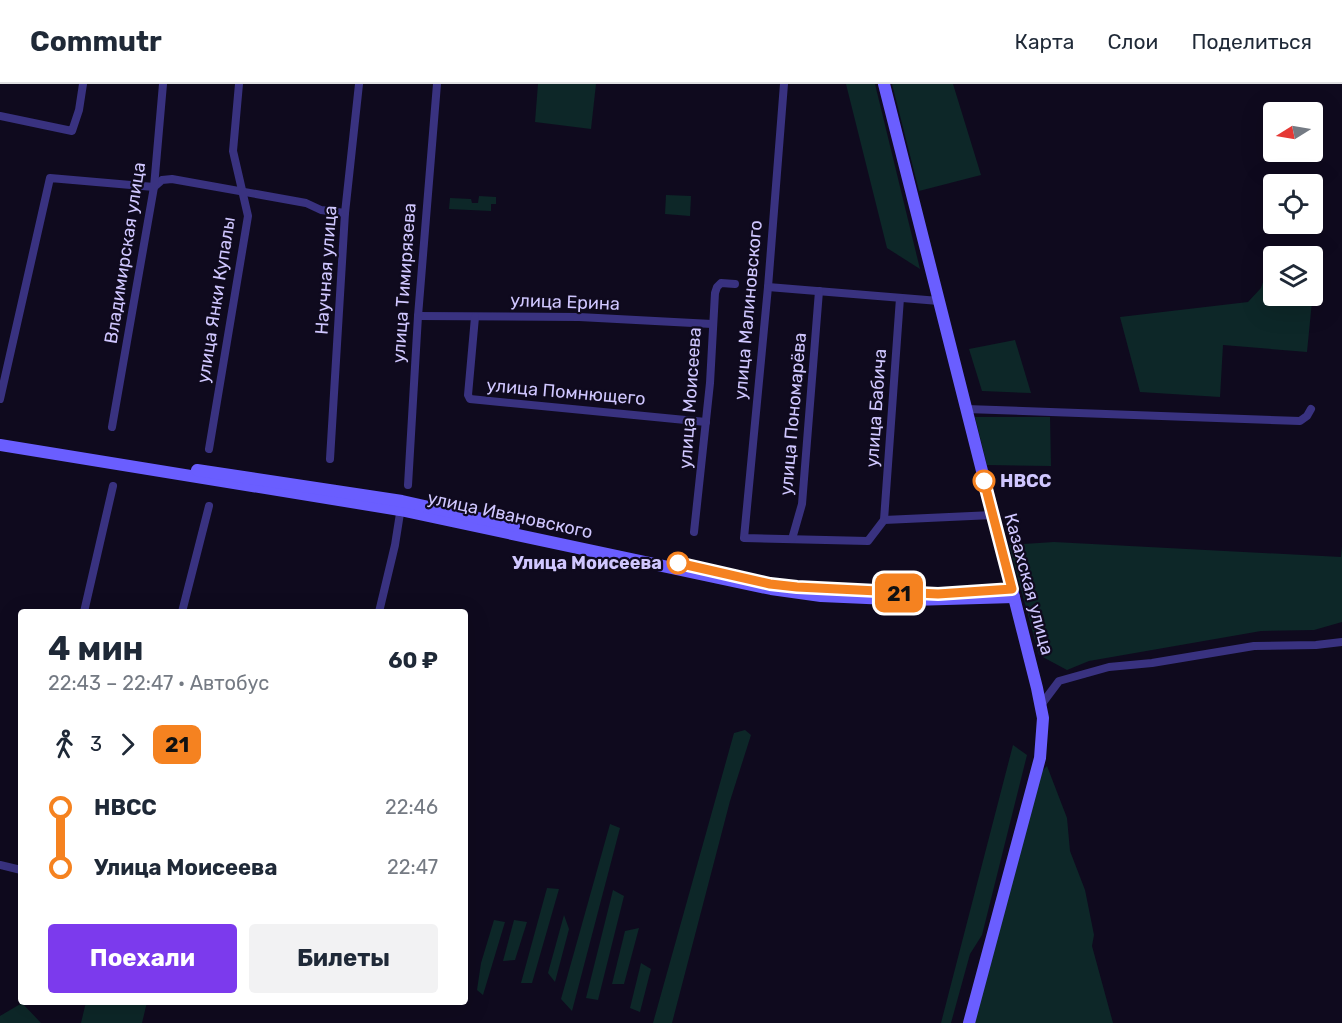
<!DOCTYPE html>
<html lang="ru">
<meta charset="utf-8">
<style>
:root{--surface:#fff;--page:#f2f2f3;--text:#1f2937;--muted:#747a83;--line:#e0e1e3;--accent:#7c3aed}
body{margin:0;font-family:Rubik,sans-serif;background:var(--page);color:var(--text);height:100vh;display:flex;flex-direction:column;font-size:22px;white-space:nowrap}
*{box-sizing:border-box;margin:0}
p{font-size:20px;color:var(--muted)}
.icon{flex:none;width:33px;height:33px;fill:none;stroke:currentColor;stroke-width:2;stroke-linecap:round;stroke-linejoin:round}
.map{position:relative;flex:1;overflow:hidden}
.side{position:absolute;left:18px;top:525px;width:450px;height:396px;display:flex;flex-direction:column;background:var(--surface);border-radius:6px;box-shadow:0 6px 24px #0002}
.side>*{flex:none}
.badge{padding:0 12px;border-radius:9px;font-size:21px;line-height:39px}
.needle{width:39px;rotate:259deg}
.controls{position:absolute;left:1263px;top:18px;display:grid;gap:12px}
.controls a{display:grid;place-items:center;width:60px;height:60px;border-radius:6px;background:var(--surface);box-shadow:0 6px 24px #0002;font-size:30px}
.map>.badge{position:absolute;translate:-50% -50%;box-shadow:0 0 0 3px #fff}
.legs{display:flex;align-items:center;gap:9px;height:66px;padding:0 30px;font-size:20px}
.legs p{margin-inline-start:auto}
.summary{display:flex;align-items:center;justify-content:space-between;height:102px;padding:0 30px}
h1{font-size:33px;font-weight:700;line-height:45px}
.cta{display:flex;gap:12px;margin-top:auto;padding:12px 30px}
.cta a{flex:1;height:69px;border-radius:6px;background:var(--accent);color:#fff;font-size:24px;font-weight:700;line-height:69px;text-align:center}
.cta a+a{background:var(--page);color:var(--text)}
ul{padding:0 30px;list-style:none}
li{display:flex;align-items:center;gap:21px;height:60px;font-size:22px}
li i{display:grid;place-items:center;width:9px;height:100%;margin:0 8px;background:currentColor}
li i::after{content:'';width:15px;height:15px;margin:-8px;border:4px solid;border-radius:50%;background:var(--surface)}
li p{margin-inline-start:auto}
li:first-child i{background:linear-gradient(#0000 50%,currentColor 0)}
li:last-child i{background:linear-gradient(currentColor 50%,#0000 0)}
header{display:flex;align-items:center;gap:36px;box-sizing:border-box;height:84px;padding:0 30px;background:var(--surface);border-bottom:2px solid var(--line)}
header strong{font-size:28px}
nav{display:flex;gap:33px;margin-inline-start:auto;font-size:21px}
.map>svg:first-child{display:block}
.green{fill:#0d2728}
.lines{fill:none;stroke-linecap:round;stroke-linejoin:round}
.street{stroke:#393280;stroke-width:8}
.secondary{stroke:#6a5eff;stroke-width:12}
.line-1-casing{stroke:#fff;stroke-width:14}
.line-1{stroke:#f58220;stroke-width:9}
.stop-1-dot{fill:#fff;stroke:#f58220;stroke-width:3}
.labels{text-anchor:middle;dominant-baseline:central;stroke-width:4.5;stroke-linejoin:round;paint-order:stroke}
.street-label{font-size:18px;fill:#d0c7ff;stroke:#0f0a1e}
.stop-label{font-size:18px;font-weight:bold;fill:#d0c7ff;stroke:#0f0a1e;text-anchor:start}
</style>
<header>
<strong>Commutr</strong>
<nav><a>Карта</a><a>Слои</a><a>Поделиться</a></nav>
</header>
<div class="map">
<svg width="1342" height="939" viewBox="0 0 1342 939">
<rect width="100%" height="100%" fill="#0f0a1e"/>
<!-- green -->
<g class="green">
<path d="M 538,0 L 596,0 L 591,45 L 535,38 Z"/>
<path d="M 846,0 L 875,0 L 920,185 L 887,164 Z"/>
<path d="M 892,0 L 953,0 L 981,91 L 919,107 Z"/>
<path d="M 666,111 L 691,112 L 690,132 L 665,130 Z"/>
<path d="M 479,112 L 496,113 L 496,120 L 491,120 L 491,127 L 449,125 L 450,114 L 471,115 L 472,119 L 478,119 Z"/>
<path d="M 1316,177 L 1307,268 L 1223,261 L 1220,313 L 1140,308 L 1120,233 L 1248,218 L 1261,204 L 1265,192 L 1273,189 L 1274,212 L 1312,212 L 1313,178 Z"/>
<path d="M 1015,256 L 1031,309 L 982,307 L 969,265 Z"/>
<path d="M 975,333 L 1050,333 L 1051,382 L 987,381 Z"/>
<path d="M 1054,458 L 1341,473 L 1342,462 L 1342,538 L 1314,546 L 1261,547 L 1089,577 L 1067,586 L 1039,571 L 1009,461 Z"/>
<path d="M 745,646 L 751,651 L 730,717 L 672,939 L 653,939 L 734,649 Z"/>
<path d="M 1013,661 L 1027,671 L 982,851 L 970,870 L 951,939 L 941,939 Z"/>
<path d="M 1047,682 L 1067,734 L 1070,767 L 1085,806 L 1094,851 L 1092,862 L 1113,939 L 974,939 L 1038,691 Z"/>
<path d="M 610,740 L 620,744 L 572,927 L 561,915 Z"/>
<path d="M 547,804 L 559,805 L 532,899 L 521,899 Z"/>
<path d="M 613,806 L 624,812 L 598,916 L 586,914 Z"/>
<path d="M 564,831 L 569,845 L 555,898 L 548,889 Z"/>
<path d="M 494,836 L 505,838 L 483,911 L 477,906 L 481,879 Z"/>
<path d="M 514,836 L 527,838 L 515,876 L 503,877 Z"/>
<path d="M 639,844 L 624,900 L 612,900 L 625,847 Z"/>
<path d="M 641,879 L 651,885 L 640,928 L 630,924 Z"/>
<path d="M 86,918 L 147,918 L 142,939 L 81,939 Z"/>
<path d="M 22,919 L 41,939 L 0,939 L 0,932 Z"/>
</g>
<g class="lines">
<!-- street -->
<g class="street">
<path d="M 784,0 L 768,203 L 744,454 L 868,457 L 884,436 L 993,431"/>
<path d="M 0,32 L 72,47 L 79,26 L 83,0"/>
<path d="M 768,203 L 939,217"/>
<path d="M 418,232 L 579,233 L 712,240"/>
<path d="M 475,233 L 468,311 L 470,315 L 706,338"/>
<path d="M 0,315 L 50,94 L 154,103 L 162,96 L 172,95 L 306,119 L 321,126 L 345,129"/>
<path d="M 966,325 L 1300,337 L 1307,332 L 1311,325"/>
<path d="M 112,343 L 154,103 L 163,0"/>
<path d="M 209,365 L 248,132 L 233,67 L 239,0"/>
<path d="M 330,375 L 345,129 L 359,0"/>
<path d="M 408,401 L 418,232 L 437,0"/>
<path d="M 884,436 L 900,214"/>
<path d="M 694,448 L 710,299 L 715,209 L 717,203 L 721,199 L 735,200"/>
<path d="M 792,455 L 802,420 L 819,207"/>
<path d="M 84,528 L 113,402"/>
<path d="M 182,528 L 209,422"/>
<path d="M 379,528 L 395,461 L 401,423"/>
<path d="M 1041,621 L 1059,597 L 1109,583 L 1152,579 L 1254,562 L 1316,561 L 1342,558"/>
<path d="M 0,781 L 21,786"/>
</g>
<!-- secondary -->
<g class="secondary">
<path d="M 884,0 L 1037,604 L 1043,634 L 1040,674 L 969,939"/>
<path d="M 0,361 L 400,426 L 771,505 L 821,512 L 912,516 L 1014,513"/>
<path d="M 197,386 L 402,417 L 514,442"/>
</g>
</g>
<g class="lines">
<defs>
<path id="line-1" d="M 678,479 L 770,500 L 797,503 L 938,510 L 1012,505 L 984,397"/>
</defs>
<!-- line-1 casing -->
<use href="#line-1" class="line-1-casing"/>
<!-- line-1 -->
<use href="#line-1" class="line-1"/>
</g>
<!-- markers -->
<g class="stop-1-dot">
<circle cx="984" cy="397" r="10"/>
<circle cx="678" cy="479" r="10"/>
</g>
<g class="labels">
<!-- street labels -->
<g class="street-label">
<text transform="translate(125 169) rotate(-81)">Владимирская улица</text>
<text transform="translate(326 186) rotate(-86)">Научная улица</text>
<text transform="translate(404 199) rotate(-86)">улица Тимирязева</text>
<text transform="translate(216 216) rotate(-81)">улица Янки Купалы</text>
<text transform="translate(565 218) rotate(2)">улица Ерина</text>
<text transform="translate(748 226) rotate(-85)">улица Малиновского</text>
<text transform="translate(566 308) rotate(5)">улица Помнющего</text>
<text transform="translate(690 314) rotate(-86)">улица Моисеева</text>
<text transform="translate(876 324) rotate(-86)">улица Бабича</text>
<text transform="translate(793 330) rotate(-85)">улица Пономарёва</text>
<text transform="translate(510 431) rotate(12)">улица Ивановского</text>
<text transform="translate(1029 500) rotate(75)">Казахская улица</text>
</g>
<!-- stop labels -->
<g class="stop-label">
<text x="1000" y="397">НВСС</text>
<text x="662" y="479" text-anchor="end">Улица Моисеева</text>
</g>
</g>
</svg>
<div class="controls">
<a><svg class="needle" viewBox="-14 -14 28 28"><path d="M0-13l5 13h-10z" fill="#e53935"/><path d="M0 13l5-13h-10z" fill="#747a83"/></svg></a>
<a><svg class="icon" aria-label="locate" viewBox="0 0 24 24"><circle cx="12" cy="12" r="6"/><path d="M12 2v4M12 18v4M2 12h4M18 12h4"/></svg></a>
<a><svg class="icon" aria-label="layers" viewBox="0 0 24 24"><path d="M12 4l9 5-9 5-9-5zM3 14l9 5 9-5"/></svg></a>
</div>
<b class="badge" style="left:899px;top:509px;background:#f58220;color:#111">21</b>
<section class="side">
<div class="summary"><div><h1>4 мин</h1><p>22:43 – 22:47 · Автобус</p></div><b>60 ₽</b></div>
<div class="legs"><svg class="icon" aria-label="walk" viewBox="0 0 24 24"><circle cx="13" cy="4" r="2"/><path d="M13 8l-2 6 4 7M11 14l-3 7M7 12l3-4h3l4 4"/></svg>3<svg class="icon" aria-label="forward" viewBox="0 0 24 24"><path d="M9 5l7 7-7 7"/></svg><b class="badge" style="background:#f58220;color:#111">21</b></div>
<ul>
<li><i style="color:#f58220"></i><b>НВСС</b><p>22:46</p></li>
<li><i style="color:#f58220"></i><b>Улица Моисеева</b><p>22:47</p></li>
</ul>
<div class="cta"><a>Поехали</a><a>Билеты</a></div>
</section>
</div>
